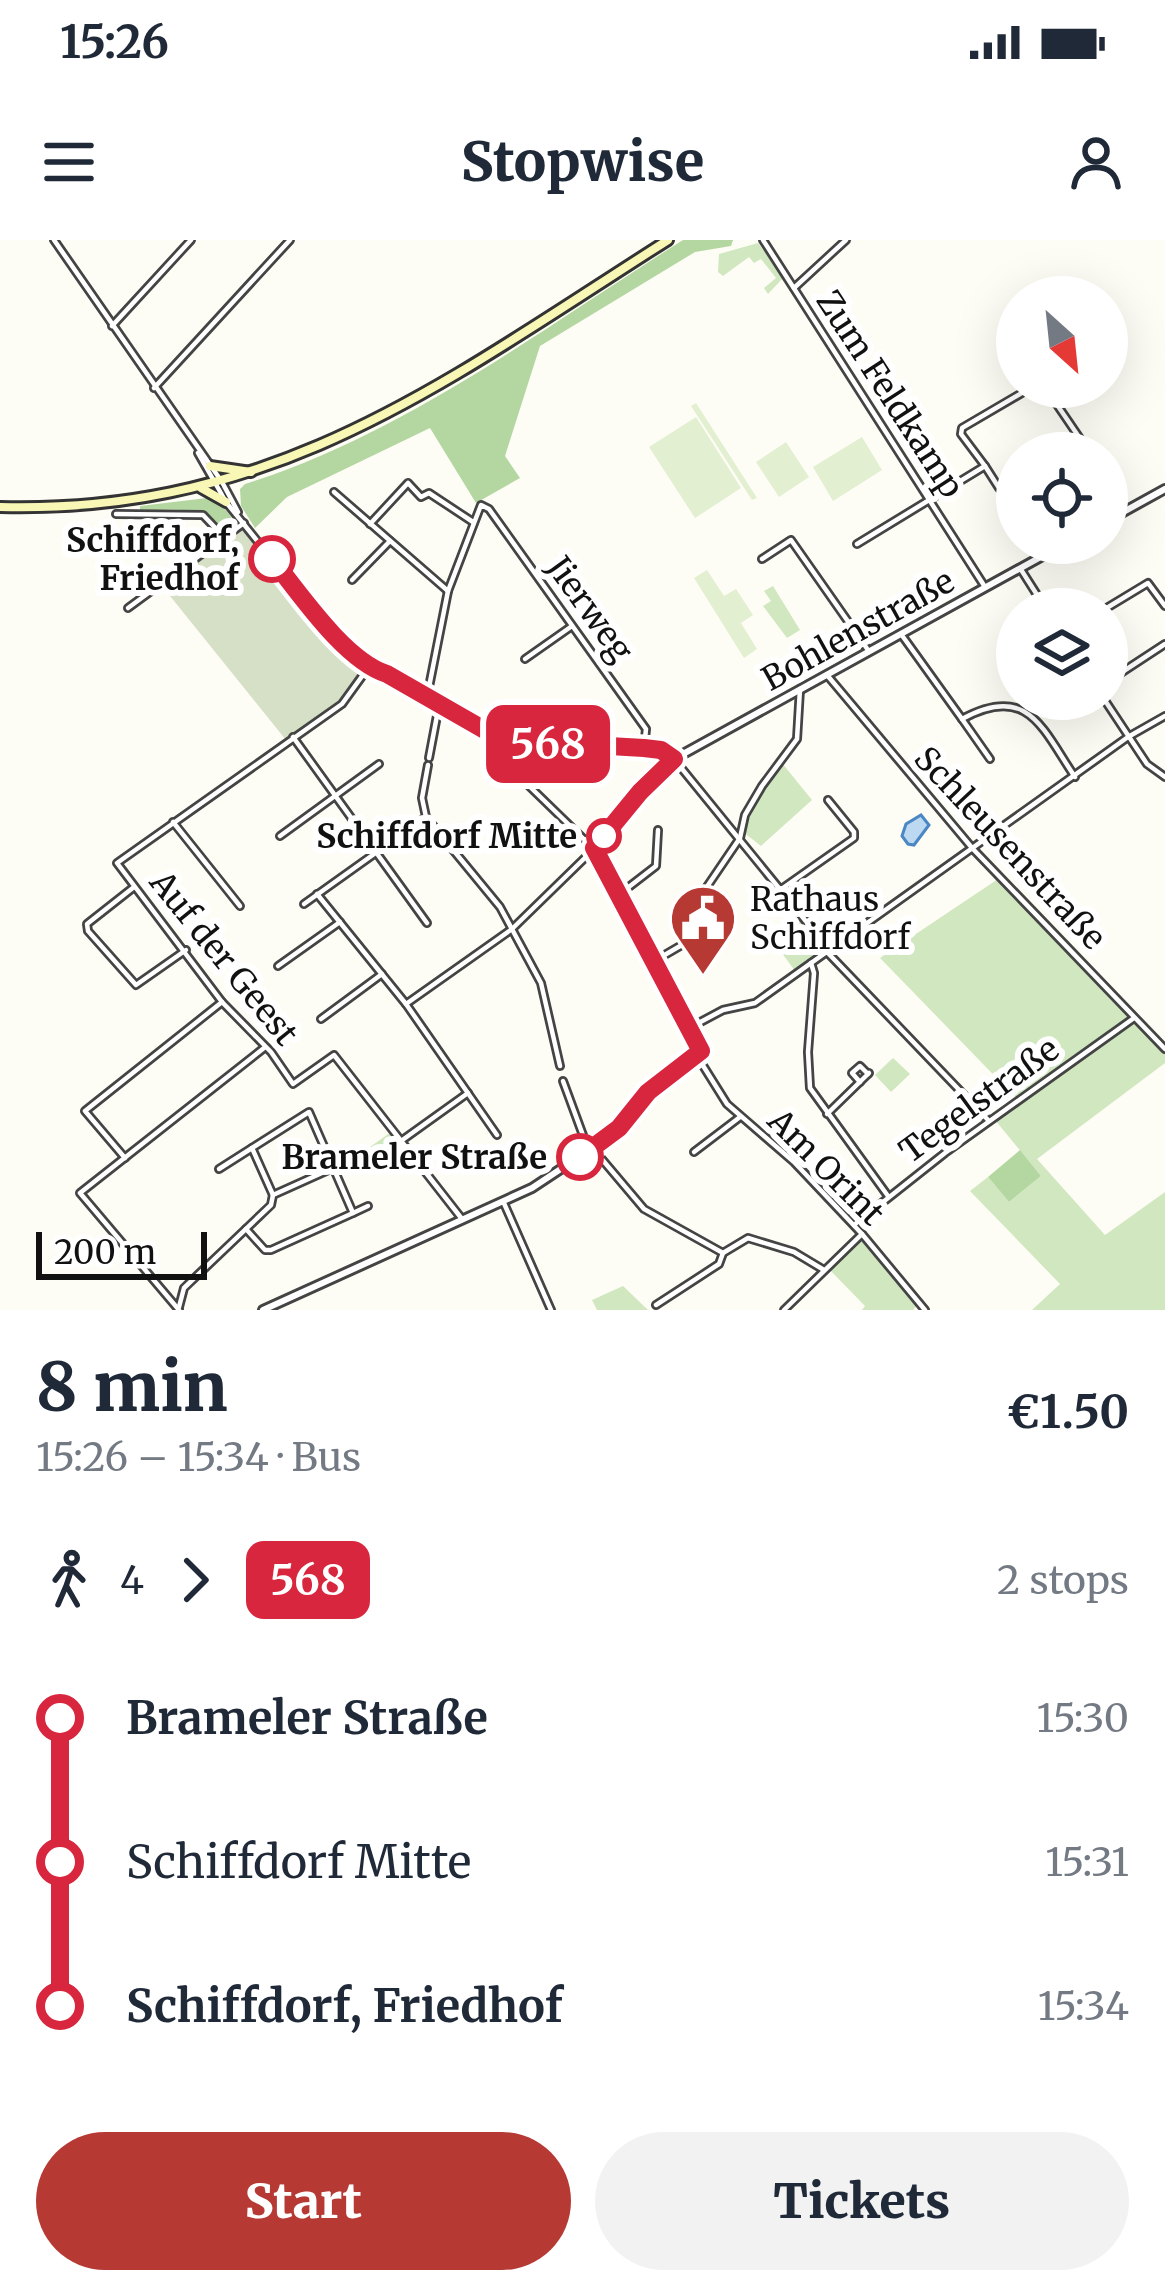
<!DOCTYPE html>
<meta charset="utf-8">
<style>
:root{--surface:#fff;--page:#f2f2f3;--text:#1f2937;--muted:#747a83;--accent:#b63933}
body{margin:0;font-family:Merriweather,serif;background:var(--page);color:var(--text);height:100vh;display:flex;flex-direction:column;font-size:45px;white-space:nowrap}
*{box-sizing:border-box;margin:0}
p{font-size:39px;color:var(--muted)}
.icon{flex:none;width:66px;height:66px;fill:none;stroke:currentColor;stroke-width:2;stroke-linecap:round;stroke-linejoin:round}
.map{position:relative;height:1070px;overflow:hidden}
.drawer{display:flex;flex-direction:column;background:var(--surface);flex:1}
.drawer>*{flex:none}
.badge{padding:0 24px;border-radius:18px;font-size:42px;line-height:78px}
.needle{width:78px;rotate:153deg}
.buttons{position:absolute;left:996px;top:36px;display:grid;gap:24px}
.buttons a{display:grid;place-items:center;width:132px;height:132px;border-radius:50%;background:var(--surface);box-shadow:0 12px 48px #0002;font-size:60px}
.scale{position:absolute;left:36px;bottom:30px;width:171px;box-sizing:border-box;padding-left:12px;border:6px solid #111;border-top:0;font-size:33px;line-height:42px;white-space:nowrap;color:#111;-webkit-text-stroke:9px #fff;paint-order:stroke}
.map>.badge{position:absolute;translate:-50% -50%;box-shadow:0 0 0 6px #fff}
.legs{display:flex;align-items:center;gap:18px;height:132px;padding:0 36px;font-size:39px}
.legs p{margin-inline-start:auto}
.overview{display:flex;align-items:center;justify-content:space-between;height:204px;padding:0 36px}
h1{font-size:66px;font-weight:800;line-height:90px}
.cta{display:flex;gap:24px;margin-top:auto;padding:24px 36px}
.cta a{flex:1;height:138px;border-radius:72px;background:var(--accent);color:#fff;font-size:48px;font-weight:800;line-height:138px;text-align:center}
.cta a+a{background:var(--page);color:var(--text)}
ul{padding:0 36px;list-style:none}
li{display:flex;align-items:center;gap:42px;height:144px;font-size:45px}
li i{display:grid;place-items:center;width:18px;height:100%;margin:0 15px;background:currentColor}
li i::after{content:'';width:30px;height:30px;margin:-15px;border:9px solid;border-radius:50%;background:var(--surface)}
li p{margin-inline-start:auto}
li:first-child i{background:linear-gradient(#0000 50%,currentColor 0)}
li:last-child i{background:linear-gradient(currentColor 50%,#0000 0)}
.status{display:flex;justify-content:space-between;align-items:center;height:84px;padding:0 60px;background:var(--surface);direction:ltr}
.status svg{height:33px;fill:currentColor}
header{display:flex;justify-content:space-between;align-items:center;height:156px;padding:0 36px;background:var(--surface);font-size:54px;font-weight:800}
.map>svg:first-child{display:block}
.green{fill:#d1e7c0}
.forest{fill:#b4d7a1}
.cemetery{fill:#d5e0c6}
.pitch{fill:#e2efd1}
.water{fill:#bdd9f2;stroke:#4a87c3;stroke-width:3}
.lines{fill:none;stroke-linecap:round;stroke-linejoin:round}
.minor-casing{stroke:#444;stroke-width:10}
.tertiary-casing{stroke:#444;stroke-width:12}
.secondary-casing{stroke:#333;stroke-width:14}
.minor{stroke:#fff;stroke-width:4.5}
.tertiary{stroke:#fff;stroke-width:6}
.secondary{stroke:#f9f7b6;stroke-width:8}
.line-1-casing{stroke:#fff;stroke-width:27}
.line-1{stroke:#d7263d;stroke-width:18}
.stop-1-dot{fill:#fff;stroke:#d7263d;stroke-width:6}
.labels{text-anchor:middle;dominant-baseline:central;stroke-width:12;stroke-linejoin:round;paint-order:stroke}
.street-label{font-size:33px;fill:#111;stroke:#fff}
.stop-label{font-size:33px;font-weight:bold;fill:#111;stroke:#fff;text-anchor:end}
.poi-label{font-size:33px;fill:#111;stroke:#fff;text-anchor:start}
</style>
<div class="status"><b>15:26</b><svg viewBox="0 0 49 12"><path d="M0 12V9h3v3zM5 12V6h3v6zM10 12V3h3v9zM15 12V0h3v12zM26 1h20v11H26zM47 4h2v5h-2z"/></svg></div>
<header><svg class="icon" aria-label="menu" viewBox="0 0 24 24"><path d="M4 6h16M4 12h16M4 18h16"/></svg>Stopwise<svg class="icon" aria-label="person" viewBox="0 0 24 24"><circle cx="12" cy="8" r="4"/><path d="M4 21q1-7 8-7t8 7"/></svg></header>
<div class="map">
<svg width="1165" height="1070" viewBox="0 0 1165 1070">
<rect width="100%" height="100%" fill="#fefdf5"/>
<!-- green -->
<g class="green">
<path d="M 758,3 L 784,37 L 768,54 L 764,48 L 776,38 L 761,19 L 754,23 L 749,17 L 723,36 L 718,32 L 719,14 Z"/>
<path d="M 773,346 L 800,390 L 787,398 L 763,366 L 771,361 L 764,351 Z"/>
<path d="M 782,523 L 812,560 L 761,606 L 743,592 L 747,576 Z"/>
<path d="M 1004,635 L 1165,805 L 1165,823 L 1037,919 L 1105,995 L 1165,952 L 1165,1070 L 1032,1070 L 1060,1044 L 970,951 L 988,937 L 1009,962 L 1041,936 L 995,880 L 1019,861 L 880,718 Z"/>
<path d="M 802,680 L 823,710 L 795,731 L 771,698 Z"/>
<path d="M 893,818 L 910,834 L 891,852 L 875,835 Z"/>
<path d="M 391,892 L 399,902 L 372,922 L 340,936 L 335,924 L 363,912 Z"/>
<path d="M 863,994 L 920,1062 L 913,1070 L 862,1070 L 865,1066 L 828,1028 Z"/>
<path d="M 623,1046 L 648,1070 L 597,1070 L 592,1060 Z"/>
</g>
<!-- forest -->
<g class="forest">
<path d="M 683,0 L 733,0 L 731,6 L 695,12 L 540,106 L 505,216 L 520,238 L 476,263 L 430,188 L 287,257 L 255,288 L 241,266 L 240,249 L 245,244 C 404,194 543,88 683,0 Z"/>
<path d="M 207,258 C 220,262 227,270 234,282 L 232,289 L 224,290 C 206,264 169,271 140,270 L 140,266 Z"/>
<path d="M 1020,910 L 1041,936 L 1009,962 L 988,937 Z"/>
</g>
<!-- cemetery -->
<path class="cemetery" d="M 242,285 L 315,378 L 363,428 L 344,457 L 286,500 L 162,346 Z"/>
<!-- pitch -->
<g class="pitch">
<path d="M 696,163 L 757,258 L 752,260 L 691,166 Z"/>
<path d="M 696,177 L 741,248 L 695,278 L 649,207 Z"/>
<path d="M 862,197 L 882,230 L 833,261 L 813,227 Z"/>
<path d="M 786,202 L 809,237 L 779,257 L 756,222 Z"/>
<path d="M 707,330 L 724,356 L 736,349 L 753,375 L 741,383 L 757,409 L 744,418 L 694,338 Z"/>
</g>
<!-- water -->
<path class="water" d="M 921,575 L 929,585 L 914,605 L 908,604 L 902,596 L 906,584 Z"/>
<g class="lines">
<defs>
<g id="minor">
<path d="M 54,0 L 222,242 L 238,272"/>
<path d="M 763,0 L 985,347"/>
<path d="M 794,48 L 846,0"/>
<path d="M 112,86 L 191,0"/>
<path d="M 1045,147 L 1081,200 L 1057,213"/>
<path d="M 154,148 L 290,0"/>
<path d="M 198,213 L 226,262 L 311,368 L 368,428 L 387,433 L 502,500 L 644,508 L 660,510 L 674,519 L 809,685 L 827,712 L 989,881"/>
<path d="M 985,226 L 961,194 L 962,188 L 1032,147"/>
<path d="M 334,252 L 448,351"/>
<path d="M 116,274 L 203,275 L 224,297"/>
<path d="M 370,284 L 408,243 L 421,257 L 429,253 L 473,282"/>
<path d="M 857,304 L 985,226 L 999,248 L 1017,238"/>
<path d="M 762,319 L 791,300 L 868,410"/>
<path d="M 1020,328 L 1046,369"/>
<path d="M 352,340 L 390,301"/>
<path d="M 128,368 L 244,283"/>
<path d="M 1105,369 L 1148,343 L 1165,366"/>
<path d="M 901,394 L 962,479 C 1028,443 1042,488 1075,537"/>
<path d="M 525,419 L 572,386"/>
<path d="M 368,428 L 342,464 L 117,623 L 222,762 L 271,812 L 293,844 L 334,815 L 462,979"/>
<path d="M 827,435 L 973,609 L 1165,809"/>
<path d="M 1107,442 L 1165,404"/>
<path d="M 427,457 L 448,351 L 481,265 L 489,269 L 646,489 L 644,508"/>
<path d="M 1104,459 L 1147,524 L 1165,537"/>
<path d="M 962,479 L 990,519"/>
<path d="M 293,497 L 427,683"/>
<path d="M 429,518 L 439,465"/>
<path d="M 428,525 L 422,558 L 426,577 L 500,667 L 541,743 L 560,826"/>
<path d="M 173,582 L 240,666"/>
<path d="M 280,596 L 379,524"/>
<path d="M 134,647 L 87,684 L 88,691 L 136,745 L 186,710"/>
<path d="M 780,650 L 854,598 L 854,592 L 828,560"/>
<path d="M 621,653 L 656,626 L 658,590"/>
<path d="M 317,654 L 406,764 L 497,895"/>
<path d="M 304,664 L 426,577"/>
<path d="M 656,720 L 699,695 L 698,665 L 702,654 L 740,598 L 745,575 L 762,546 L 797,499 L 800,449"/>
<path d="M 811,723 L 814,733 L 808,812 L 810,848 L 888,956"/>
<path d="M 278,726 L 340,682"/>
<path d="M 406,764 L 512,689 L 594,609 L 525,542 L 502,500"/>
<path d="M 321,779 L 382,734"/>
<path d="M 691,787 L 723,770 L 755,763 L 1128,497 L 1165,476"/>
<path d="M 697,816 L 727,864 L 794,922 L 862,994 L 925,1070"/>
<path d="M 563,841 L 584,898 L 644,969 L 723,1013"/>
<path d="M 860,842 L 852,833 L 860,826 L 868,834"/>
<path d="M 827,874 L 869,833"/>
<path d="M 401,901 L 468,853"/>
<path d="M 694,912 L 740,877"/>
<path d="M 125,918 L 85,871 L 222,762"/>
<path d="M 219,929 L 252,908"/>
<path d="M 503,961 L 551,1070"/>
<path d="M 353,973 L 368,966"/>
<path d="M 854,985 L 945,913 L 1134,778"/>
<path d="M 246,989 L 265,1010 L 271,1010 L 353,973 L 309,872 L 252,908 L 273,955"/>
<path d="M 656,1065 L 719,1024 L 723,1013 L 748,998 L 794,1012 L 824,1030"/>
<path d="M 179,1067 L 184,1048 L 271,965 L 273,955 L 333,928"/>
<path d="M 179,1070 L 80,953 L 264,808"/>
<path d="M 784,1070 L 862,994"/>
</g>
<g id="tertiary">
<path d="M 1107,281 L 1165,249"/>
<path d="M 263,1070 L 532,948 L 606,899 L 648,852 L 700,814 L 690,788 L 594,609 L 640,552 L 674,519 L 1066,303"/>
</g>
<g id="secondary">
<path d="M 210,226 L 251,232"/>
<path d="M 201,248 L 226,262"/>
<path d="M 0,267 C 277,274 446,141 668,0"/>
</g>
</defs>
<!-- minor casing -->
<use href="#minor" class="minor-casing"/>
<!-- tertiary casing -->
<use href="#tertiary" class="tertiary-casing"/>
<!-- secondary casing -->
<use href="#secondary" class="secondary-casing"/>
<!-- minor -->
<use href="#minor" class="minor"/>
<!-- tertiary -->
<use href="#tertiary" class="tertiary"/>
<!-- secondary -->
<use href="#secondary" class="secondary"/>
</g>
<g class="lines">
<defs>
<path id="line-1" d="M 272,319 C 300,354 345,421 387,434 L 502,500 L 644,508 L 661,510 L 674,519 L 640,552 L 594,608 L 701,811 L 648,852 L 619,888 L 580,917"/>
</defs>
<!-- line-1 casing -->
<use href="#line-1" class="line-1-casing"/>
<!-- line-1 -->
<use href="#line-1" class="line-1"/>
</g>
<!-- icons -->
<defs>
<symbol id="civic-pin" viewBox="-11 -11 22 30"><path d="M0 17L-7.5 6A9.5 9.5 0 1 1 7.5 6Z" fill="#b63933" stroke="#fff"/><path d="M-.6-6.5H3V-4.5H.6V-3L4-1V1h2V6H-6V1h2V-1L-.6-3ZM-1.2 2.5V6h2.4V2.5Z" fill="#fff"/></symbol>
</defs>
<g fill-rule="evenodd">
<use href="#civic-pin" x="665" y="640" width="76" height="104"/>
</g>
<!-- markers -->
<g class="stop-1-dot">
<circle cx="272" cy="319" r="21"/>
<circle cx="604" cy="596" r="15"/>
<circle cx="580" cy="917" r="21"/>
</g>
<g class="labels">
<!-- street labels -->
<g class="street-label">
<text transform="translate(890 154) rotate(57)">Zum Feldkamp</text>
<text transform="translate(590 369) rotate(54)">Jierweg</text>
<text transform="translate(858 390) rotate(-29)">Bohlenstraße</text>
<text transform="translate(1010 608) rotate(47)">Schleusenstraße</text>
<text transform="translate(224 718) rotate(51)">Auf der Geest</text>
<text transform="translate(979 860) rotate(-36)">Tegelstraße</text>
<text transform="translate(826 927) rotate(45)">Am Orint</text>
</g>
<!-- stop labels -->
<g class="stop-label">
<text x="239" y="300">Schiffdorf,<tspan x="239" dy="38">Friedhof</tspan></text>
<text x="577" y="596">Schiffdorf Mitte</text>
<text x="547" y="917">Brameler Straße</text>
</g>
<!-- poi labels -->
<g class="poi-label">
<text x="750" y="659">Rathaus<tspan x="750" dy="38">Schiffdorf</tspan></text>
</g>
</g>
</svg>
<div class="buttons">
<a><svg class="needle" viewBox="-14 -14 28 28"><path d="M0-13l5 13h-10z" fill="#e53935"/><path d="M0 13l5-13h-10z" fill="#747a83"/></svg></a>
<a><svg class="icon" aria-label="locate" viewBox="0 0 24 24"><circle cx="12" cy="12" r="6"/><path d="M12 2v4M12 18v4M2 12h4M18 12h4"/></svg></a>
<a><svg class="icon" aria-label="layers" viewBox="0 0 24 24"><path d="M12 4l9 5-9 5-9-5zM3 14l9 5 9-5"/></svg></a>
</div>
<div class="scale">200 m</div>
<b class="badge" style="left:548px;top:504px;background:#d7263d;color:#fff">568</b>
</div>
<section class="drawer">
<div class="overview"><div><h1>8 min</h1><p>15:26 – 15:34 · Bus</p></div><b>€1.50</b></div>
<div class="legs"><svg class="icon" aria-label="walk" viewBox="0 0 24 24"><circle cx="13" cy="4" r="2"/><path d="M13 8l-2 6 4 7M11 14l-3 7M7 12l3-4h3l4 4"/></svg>4<svg class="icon" aria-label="forward" viewBox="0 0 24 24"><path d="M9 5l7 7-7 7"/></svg><b class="badge" style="background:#d7263d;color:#fff">568</b><p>2 stops</p></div>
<ul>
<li><i style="color:#d7263d"></i><b>Brameler Straße</b><p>15:30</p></li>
<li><i style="color:#d7263d"></i><span>Schiffdorf Mitte</span><p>15:31</p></li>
<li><i style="color:#d7263d"></i><b>Schiffdorf, Friedhof</b><p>15:34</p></li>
</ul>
<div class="cta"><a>Start</a><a>Tickets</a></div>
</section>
